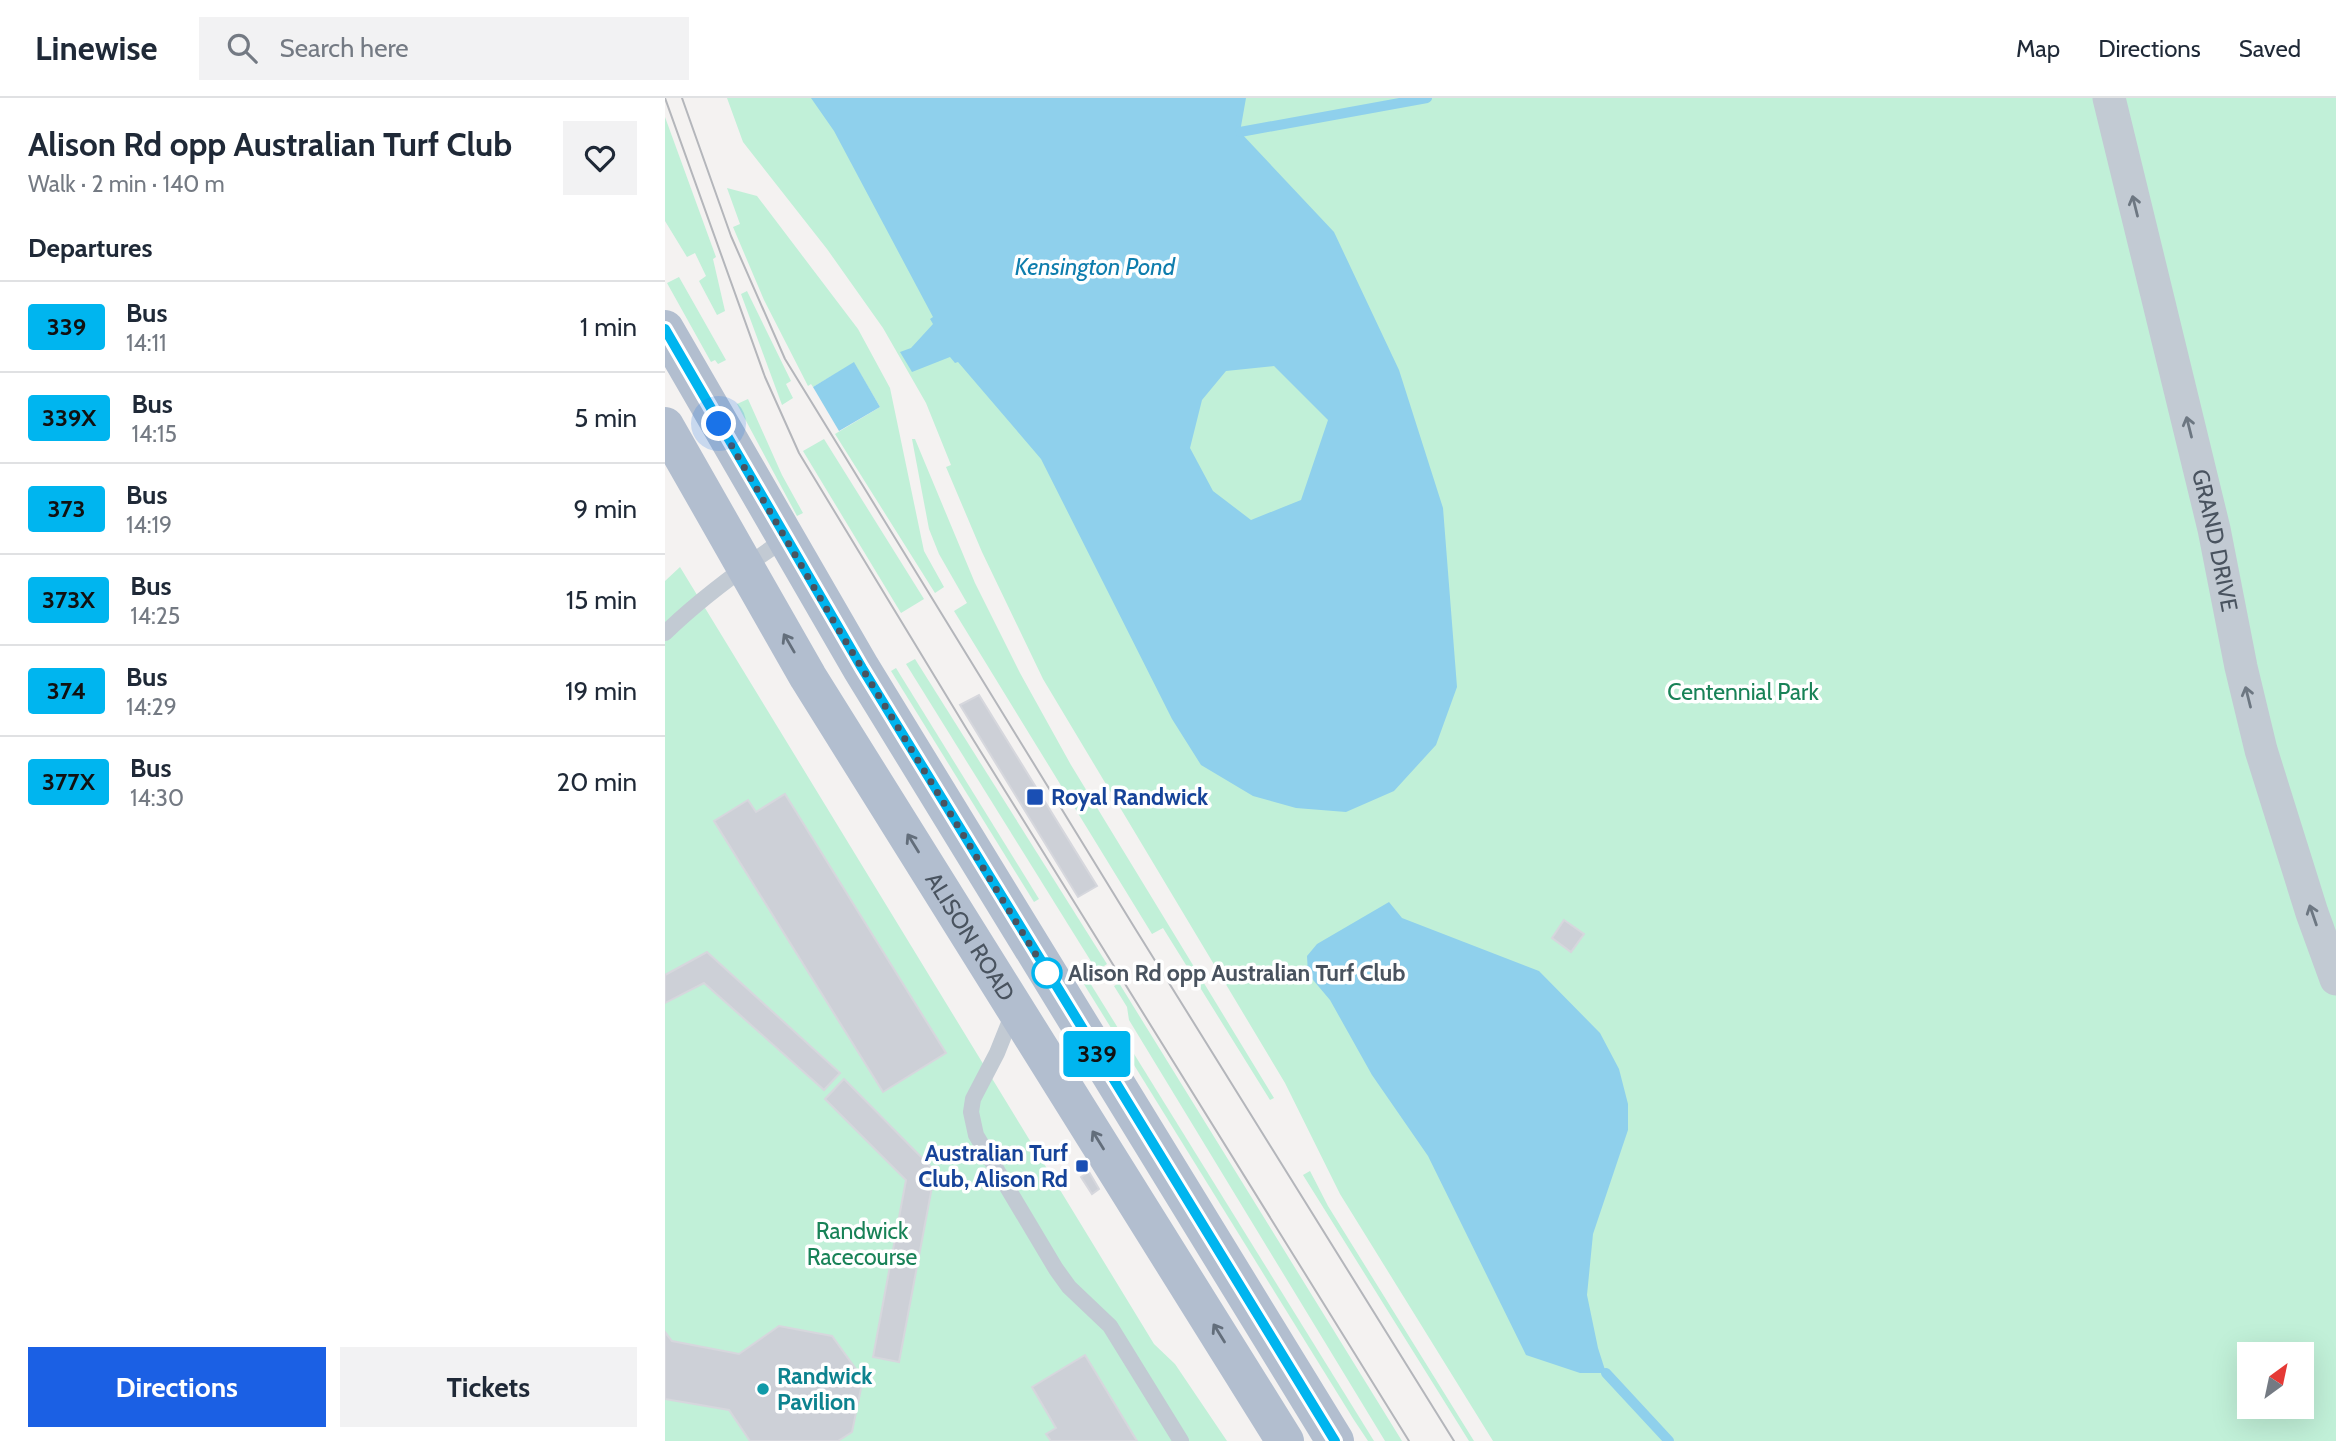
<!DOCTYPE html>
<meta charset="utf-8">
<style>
:root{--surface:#fff;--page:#f2f2f3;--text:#1f2937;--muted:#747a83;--line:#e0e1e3;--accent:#1b60e4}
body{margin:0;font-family:Cabin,sans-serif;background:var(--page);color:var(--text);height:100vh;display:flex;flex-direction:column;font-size:26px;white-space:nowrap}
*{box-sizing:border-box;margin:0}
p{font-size:23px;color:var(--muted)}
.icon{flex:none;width:38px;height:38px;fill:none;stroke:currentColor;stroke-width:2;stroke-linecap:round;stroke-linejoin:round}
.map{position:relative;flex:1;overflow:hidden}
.drawer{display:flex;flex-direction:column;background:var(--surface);width:665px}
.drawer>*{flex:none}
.badge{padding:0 14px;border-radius:5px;font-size:24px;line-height:46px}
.needle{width:46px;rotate:33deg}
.tools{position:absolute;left:1572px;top:1244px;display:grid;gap:14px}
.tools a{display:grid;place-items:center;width:77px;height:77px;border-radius:0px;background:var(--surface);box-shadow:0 7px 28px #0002;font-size:35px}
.you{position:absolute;width:35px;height:35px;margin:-18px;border:5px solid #fff;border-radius:50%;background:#1a73e8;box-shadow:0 0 0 10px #1a73e833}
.map>.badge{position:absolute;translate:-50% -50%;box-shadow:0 0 0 4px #fff}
h2{padding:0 28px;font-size:26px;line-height:63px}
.round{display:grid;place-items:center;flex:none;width:74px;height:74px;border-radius:0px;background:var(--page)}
.headline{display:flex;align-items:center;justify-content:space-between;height:119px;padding:0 28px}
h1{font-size:33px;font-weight:700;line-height:52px}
.button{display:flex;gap:14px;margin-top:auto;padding:14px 28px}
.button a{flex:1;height:80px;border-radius:0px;background:var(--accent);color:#fff;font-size:28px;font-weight:700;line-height:80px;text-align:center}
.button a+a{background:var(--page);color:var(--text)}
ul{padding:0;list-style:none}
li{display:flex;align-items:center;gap:21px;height:91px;padding:0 28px;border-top:2px solid var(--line)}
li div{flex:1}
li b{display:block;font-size:26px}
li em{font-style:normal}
li .badge{min-width:77px;font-weight:700;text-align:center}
header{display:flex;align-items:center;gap:42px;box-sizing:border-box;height:98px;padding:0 35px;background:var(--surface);border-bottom:2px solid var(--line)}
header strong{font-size:33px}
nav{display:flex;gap:38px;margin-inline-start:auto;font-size:24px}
.search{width:490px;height:63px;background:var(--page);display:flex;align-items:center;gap:18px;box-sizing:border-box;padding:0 24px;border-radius:0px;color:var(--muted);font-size:26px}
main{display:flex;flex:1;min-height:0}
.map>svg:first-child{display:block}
.green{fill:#c1f0d8;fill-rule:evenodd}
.water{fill:#8fd0ec;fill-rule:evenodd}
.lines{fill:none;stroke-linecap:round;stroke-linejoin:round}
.stream{stroke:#8fd0ec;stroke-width:10}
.building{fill:#cdd0d7;stroke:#d6d7dd;stroke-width:2}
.service{stroke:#c2cad3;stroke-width:16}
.minor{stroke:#c2cad3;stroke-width:33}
.primary{stroke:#b2becf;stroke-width:38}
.tram{stroke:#b4b6bb;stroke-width:2}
.oneway{stroke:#6d7782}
.oneway2{stroke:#636e7b}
.line-casing{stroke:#fff;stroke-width:16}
.line{stroke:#00b5ef;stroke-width:10}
.walk{stroke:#49535f;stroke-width:7;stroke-dasharray:0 12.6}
.transit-dot{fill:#1a4fb4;stroke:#fff;stroke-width:2.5}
.stop-dot{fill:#fff;stroke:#00b5ef;stroke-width:3.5}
.culture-dot{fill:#0f9aa8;stroke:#fff;stroke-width:2.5}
.labels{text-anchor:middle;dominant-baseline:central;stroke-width:7;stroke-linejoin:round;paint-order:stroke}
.street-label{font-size:23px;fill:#49535f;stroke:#fff}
.park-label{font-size:23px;fill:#188257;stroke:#fff}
.transit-label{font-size:23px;font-weight:bold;fill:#164399;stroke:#fff;text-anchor:start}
.stop-label{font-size:23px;font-weight:bold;fill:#49535f;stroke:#fff;text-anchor:start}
.culture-label{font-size:23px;font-weight:bold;fill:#0d838f;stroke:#fff;text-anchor:start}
.water-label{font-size:24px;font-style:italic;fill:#0e7dad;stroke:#fff}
</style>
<header>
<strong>Linewise</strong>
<div class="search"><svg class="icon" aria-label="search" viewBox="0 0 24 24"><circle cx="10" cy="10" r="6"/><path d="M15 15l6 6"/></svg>Search here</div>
<nav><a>Map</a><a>Directions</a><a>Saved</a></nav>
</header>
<main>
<section class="drawer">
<div class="headline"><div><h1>Alison Rd opp Australian Turf Club</h1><p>Walk · 2 min · 140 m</p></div><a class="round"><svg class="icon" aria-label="heart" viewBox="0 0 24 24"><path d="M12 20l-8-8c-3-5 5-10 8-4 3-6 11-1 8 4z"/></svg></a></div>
<h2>Departures</h2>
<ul>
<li><span class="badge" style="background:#00b5ef;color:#111">339</span><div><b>Bus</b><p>14:11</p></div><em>1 min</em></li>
<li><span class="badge" style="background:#00b5ef;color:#111">339X</span><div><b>Bus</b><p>14:15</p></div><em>5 min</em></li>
<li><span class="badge" style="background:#00b5ef;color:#111">373</span><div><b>Bus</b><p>14:19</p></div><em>9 min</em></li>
<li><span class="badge" style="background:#00b5ef;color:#111">373X</span><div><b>Bus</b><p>14:25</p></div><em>15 min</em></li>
<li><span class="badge" style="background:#00b5ef;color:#111">374</span><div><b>Bus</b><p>14:29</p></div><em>19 min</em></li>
<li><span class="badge" style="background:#00b5ef;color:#111">377X</span><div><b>Bus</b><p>14:30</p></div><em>20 min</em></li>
</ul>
<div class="button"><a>Directions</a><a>Tickets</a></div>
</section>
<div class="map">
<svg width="1671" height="1343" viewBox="0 0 1671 1343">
<rect width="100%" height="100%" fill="#f4f2f1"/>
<!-- green -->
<g class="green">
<path d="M 62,0 L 1671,0 L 1671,1343 L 828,1343 L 675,1096 L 620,985 L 378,581 L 317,454 L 281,369 L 286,367 L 261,305 L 218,230 L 162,151 L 78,44 ZM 1584,1256 L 1636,1256 L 1636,1309 L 1584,1309 Z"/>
<path d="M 0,19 L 51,159 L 48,161 L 60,213 L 52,217 L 34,183 L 41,178 L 30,155 L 22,159 L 0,123 Z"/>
<path d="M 62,90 L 92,98 L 193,231 L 225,290 L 259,453 L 279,489 L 270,495 L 170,336 L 215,309 L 189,265 L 148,289 L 146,286 L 143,288 L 99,202 L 68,129 L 75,126 Z"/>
<path d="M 14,179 L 61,262 L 53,266 L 50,262 L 46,264 L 2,185 Z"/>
<path d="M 82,193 L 126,283 L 121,286 L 128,300 L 117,307 L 76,196 Z"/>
<path d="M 83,301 L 117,377 L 138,415 L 132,418 L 72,306 Z"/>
<path d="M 159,341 L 259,501 L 236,515 L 138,353 Z"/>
<path d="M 247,341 L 250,341 L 310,485 L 355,575 L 406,667 L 609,1000 L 605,1002 L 498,830 L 487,836 L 289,513 L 302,505 L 274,456 L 264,431 Z"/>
<path d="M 15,469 L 489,1246 L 510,1266 L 562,1343 L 0,1343 L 0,483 Z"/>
<path d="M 250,561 L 442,866 L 432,873 L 241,566 Z"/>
<path d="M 231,570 L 374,801 L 369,804 L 226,573 Z"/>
<path d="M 417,872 L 709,1343 L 703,1343 L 689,1322 L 412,875 Z"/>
<path d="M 454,885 L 737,1343 L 720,1343 L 464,922 L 462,909 L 449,888 Z"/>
<path d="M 645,1073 L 663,1108 L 809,1343 L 804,1343 L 638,1077 Z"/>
</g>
<!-- water -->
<g class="water">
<path d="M 146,0 L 581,0 L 575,34 L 669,134 L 734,272 L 778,410 L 792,589 L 771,647 L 729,693 L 681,714 L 631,710 L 588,698 L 536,667 L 507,621 L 376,361 L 293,264 L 290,265 L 285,259 L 247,274 L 235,254 L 246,250 L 268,226 L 265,221 L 268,219 L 169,33 ZM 609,268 L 663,322 L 636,402 L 586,422 L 548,393 L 525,350 L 537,302 L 561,273 Z"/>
<path d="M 189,264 L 215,309 L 174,333 L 148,289 Z"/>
<path d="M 724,804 L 737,820 L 874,873 L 935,935 L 954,971 L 963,1006 L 963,1032 L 928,1136 L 922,1197 L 933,1250 L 941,1275 L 915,1275 L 861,1257 L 763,1058 L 707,977 L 665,902 L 643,876 L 642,858 L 652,846 Z"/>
</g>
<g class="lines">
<!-- stream -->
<g class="stream">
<path d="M 575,34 L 762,0"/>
<path d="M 941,1275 L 1004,1343"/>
</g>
</g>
<!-- building -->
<g class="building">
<path d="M 314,597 L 432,788 L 413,799 L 295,607 Z"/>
<path d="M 120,696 L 281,955 L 218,994 L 49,723 L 83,702 L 91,714 Z"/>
<path d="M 899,822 L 919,836 L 906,854 L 887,840 Z"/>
<path d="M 42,854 L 175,975 L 159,992 L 39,885 L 0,905 L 0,877 Z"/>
<path d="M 179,981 L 270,1073 L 234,1264 L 208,1259 L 241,1082 L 160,1001 Z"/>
<path d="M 424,1074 L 434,1091 L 427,1096 L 416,1079 Z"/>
<path d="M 114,1228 L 167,1238 L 198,1281 L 187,1334 L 173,1343 L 85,1343 L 64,1312 L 0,1301 L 0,1234 L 7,1243 L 74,1256 Z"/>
<path d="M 420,1257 L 472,1343 L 386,1343 L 381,1336 L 391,1330 L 367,1289 Z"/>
</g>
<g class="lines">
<!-- service -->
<g class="service">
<path d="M 0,535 C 37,499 77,470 120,441"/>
<path d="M 348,915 L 332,955 L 308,1001 L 306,1014 L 311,1037 L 391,1171 L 404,1189 L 445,1228 L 516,1343"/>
</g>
<!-- minor -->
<path class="minor" id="s1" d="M 1444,0 L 1549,431 L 1576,569 L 1596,652 L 1647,815 L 1671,881"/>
<!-- primary -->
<g class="primary">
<path d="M 0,231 L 196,570 L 670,1343"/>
<path id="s2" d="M 0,328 L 143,579 L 620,1343"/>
</g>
<!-- tram -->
<g class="tram">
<path d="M 0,0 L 100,279 L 134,355 L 301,630 L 744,1343"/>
<path d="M 17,0 L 66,138 L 120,261 L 471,832 L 789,1343"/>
</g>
</g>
<!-- one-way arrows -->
<defs><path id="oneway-shaft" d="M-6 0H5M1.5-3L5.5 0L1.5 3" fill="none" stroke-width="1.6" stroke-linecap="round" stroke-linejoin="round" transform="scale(1.75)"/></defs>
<g class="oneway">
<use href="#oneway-shaft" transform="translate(1470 108) rotate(-104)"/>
<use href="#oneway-shaft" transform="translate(1524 329) rotate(-104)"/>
<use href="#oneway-shaft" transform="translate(1583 599) rotate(-104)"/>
<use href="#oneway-shaft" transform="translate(1648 817) rotate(-109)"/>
</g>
<g class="oneway2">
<use href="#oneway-shaft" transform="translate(124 545) rotate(-120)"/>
<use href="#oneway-shaft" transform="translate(248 745) rotate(-122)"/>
<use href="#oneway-shaft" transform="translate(433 1042) rotate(-122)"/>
<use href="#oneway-shaft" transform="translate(554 1235) rotate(-122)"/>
</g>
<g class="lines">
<defs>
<path id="line" d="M 0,231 L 197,570 L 670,1343"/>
</defs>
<!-- line casing -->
<use href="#line" class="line-casing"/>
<!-- line -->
<use href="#line" class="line"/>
<!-- walk -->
<path class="walk" d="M 54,326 L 172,529 L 382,875"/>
</g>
<!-- markers -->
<g class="transit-dot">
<rect x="361" y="690" width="18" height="18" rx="3.5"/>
<rect x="410" y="1061" width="14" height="14" rx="3.5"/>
</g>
<circle class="stop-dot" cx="382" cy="875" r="14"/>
<circle class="culture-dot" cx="98" cy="1291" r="7"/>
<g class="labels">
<!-- street labels -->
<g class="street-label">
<text stroke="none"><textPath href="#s1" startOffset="455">GRAND DRIVE</textPath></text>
<text stroke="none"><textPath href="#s2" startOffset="595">ALISON ROAD</textPath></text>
</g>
<!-- park labels -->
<g class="park-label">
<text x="1078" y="594">Centennial Park</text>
<text x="197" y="1133">Randwick<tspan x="197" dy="26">Racecourse</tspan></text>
</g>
<!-- transit labels -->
<g class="transit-label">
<text x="386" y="699">Royal Randwick</text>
<text x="403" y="1055" text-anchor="end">Australian Turf<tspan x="403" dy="26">Club, Alison Rd</tspan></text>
</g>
<!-- stop labels -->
<g class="stop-label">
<text x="403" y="875">Alison Rd opp Australian Turf Club</text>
</g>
<!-- culture labels -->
<g class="culture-label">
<text x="112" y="1278">Randwick<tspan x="112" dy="26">Pavilion</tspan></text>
</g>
<!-- water labels -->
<g class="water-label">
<text x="430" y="168">Kensington Pond</text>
</g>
</g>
</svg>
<div class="tools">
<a><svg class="needle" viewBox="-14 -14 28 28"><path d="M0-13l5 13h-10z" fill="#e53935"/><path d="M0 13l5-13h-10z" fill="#747a83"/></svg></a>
</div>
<div class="you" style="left:54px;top:326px"></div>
<b class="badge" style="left:432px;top:956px;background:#00b5ef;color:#111">339</b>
</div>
</main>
